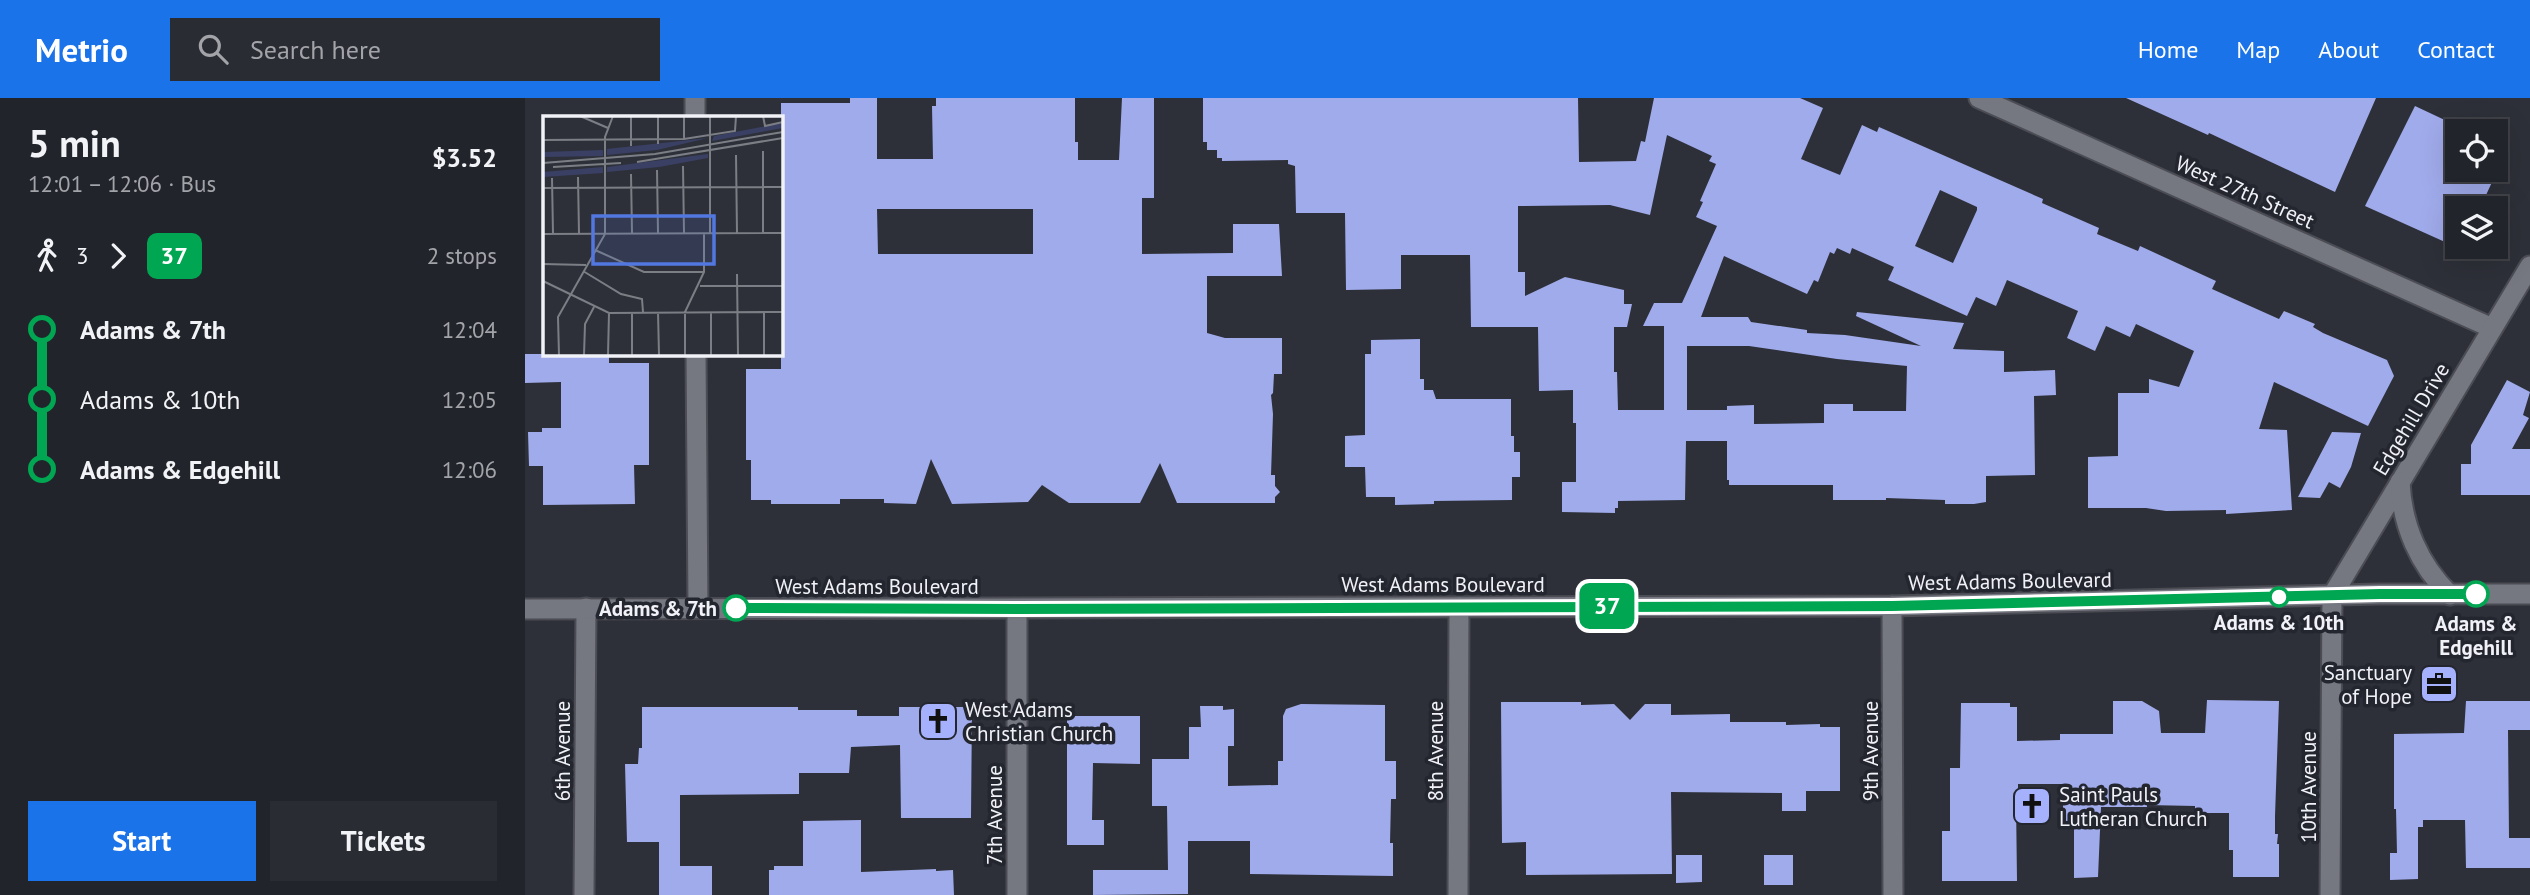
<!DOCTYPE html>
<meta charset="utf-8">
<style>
:root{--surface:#22242b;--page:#2a2c33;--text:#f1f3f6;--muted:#a2a4a9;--line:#3f4147;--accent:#1a73e8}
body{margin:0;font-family:"PT Sans",sans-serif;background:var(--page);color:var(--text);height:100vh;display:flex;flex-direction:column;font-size:26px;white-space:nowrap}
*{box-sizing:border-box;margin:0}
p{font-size:23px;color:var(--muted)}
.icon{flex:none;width:38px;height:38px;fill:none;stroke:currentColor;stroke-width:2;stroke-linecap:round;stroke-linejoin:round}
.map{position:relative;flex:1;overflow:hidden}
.sheet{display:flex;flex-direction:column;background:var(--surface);width:525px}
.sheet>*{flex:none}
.badge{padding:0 14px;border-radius:10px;font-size:24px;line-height:46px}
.tools{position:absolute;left:1920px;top:21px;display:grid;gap:14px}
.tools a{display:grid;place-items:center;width:63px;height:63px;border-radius:0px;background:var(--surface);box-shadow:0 7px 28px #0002,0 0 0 2px var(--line);font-size:35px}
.map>.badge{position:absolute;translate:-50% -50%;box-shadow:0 0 0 4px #fff}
.legs{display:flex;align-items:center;gap:10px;height:77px;padding:0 28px;font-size:23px}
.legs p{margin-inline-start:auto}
.overview{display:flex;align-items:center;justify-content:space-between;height:119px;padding:0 28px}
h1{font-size:38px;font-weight:700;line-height:52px}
.primary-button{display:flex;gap:14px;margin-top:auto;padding:14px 28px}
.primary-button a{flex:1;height:80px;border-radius:0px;background:var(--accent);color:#fff;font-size:28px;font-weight:700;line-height:80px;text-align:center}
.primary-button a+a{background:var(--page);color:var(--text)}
ul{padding:0 28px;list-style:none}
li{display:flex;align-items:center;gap:24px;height:70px;font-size:26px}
li i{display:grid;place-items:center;width:10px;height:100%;margin:0 9px;background:currentColor}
li i::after{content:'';width:18px;height:18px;margin:-9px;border:5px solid;border-radius:50%;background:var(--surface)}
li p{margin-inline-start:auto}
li:first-child i{background:linear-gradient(#0000 50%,currentColor 0)}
li:last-child i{background:linear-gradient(currentColor 50%,#0000 0)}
header{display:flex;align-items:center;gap:42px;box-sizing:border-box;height:98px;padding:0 35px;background:var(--accent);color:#fff}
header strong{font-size:33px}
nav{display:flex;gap:38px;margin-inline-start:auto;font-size:24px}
.search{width:490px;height:63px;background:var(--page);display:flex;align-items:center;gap:18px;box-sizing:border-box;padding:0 24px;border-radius:0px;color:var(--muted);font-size:26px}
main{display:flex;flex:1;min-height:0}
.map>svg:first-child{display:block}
.building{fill:#a0abeb;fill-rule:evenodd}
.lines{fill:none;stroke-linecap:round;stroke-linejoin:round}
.minor-casing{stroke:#4b4c54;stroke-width:23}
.tertiary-casing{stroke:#4b4c54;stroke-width:23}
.secondary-casing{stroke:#4b4c54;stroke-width:23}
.minor{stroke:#757781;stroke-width:19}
.tertiary{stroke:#757781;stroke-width:19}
.secondary{stroke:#757781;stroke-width:19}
.line-1-casing{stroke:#fff;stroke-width:16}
.line-1{stroke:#00a651;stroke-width:10}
.stop-1-dot{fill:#fff;stroke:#00a651;stroke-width:3.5}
.labels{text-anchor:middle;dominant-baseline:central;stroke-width:7;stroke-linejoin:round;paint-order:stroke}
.street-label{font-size:21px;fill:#f1f2f8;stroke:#24262f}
.stop-label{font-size:21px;font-weight:bold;fill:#f1f2f8;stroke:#24262f}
.poi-label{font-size:21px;fill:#f1f2f8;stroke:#24262f;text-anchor:start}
.inset-road{fill:none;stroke:#7c7e85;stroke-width:2}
.view{fill:#5277e0;fill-opacity:0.15;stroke:#5277e0;stroke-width:3.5}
.inset-edge{fill:none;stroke:#f1f2f8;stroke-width:3.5}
</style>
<header>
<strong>Metrio</strong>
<div class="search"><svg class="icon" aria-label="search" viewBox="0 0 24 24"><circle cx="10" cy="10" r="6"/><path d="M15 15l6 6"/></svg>Search here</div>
<nav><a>Home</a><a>Map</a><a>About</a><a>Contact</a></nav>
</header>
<main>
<section class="sheet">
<div class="overview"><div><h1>5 min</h1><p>12:01 – 12:06 · Bus</p></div><b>$3.52</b></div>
<div class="legs"><svg class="icon" aria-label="walk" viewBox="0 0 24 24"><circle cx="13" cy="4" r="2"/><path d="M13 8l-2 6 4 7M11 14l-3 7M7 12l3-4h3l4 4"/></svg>3<svg class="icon" aria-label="forward" viewBox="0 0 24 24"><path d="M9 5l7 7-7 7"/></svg><b class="badge" style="background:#00a651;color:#fff">37</b><p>2 stops</p></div>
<ul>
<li><i style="color:#00a651"></i><b>Adams &amp; 7th</b><p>12:04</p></li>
<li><i style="color:#00a651"></i><span>Adams &amp; 10th</span><p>12:05</p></li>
<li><i style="color:#00a651"></i><b>Adams &amp; Edgehill</b><p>12:06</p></li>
</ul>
<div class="primary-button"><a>Start</a><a>Tickets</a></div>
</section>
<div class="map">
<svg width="2005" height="797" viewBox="0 0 2005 797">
<rect width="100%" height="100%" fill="#2e3039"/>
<!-- building -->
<g class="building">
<path d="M 325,0 L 352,0 L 352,61 L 408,61 L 407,8 L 411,8 L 411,0 L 550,0 L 550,44 L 553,44 L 553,62 L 594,62 L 597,0 L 629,0 L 629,100 L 617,100 L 617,156 L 708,155 L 708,126 L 754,126 L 757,178 L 682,178 L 682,235 L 700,240 L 757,240 L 757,276 L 749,276 L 748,295 L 746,297 L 748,316 L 746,377 L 750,377 L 750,388 L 755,394 L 750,399 L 750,405 L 652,405 L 635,365 L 615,405 L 544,405 L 517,387 L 503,404 L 427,406 L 406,361 L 391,406 L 359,405 L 359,401 L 315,401 L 315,406 L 246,406 L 246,402 L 226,402 L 226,362 L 221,362 L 221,271 L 256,271 L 256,5 L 325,5 ZM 352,111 L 508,111 L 508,156 L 353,156 Z"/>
<path d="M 678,0 L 1053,0 L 1054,64 L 1111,63 L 1116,43 L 1120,44 L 1129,0 L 1275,0 L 1298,10 L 1276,61 L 1315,77 L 1337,27 L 1352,34 L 1354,29 L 1518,101 L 1517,105 L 1574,130 L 1572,136 L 1613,153 L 1615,148 L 1691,183 L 1687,191 L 1754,221 L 1759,213 L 1790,226 L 1788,229 L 1798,235 L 1862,262 L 1869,278 L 1843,328 L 1749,284 L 1734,331 L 1762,332 L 1767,412 L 1701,416 L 1701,412 L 1641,413 L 1621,410 L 1563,410 L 1563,359 L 1593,358 L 1593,295 L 1624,295 L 1624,281 L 1654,289 L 1669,253 L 1611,226 L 1605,239 L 1581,228 L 1570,253 L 1542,240 L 1553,213 L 1482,182 L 1471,208 L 1451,199 L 1442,218 L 1363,182 L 1369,169 L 1327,150 L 1325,156 L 1312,150 L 1309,156 L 1305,154 L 1293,184 L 1289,182 L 1282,196 L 1199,158 L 1176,219 L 1223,219 L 1226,224 L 1282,232 L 1282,235 L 1320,237 L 1396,248 L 1331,218 L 1332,214 L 1439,225 L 1428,251 L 1479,253 L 1479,274 L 1530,272 L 1531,297 L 1509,298 L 1510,377 L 1461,378 L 1461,404 L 1449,406 L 1420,406 L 1420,402 L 1361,400 L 1361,402 L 1308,402 L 1308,387 L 1204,387 L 1204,382 L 1202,382 L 1202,343 L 1161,343 L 1160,402 L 1093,403 L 1093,410 L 1090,410 L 1090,415 L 1037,414 L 1037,384 L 1051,384 L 1051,325 L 1048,325 L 1048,292 L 1014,293 L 1013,229 L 946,229 L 945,157 L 876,157 L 876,191 L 821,192 L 820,115 L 771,115 L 770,68 L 763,66 L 763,62 L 697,63 L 697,60 L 692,60 L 692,52 L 682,52 L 682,44 L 678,44 ZM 1142,37 L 1187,58 L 1184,63 L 1191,66 L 1175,103 L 1178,104 L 1171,119 L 1192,128 L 1157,205 L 1129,205 L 1118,228 L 1139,228 L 1139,312 L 1093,312 L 1092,274 L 1089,274 L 1089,229 L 1102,229 L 1107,206 L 1099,206 L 1099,192 L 1040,179 L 1000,198 L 1000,174 L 993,174 L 993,108 L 1085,107 L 1125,117 ZM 1415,92 L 1452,109 L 1452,112 L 1428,165 L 1390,148 ZM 1162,248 L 1224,248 L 1312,261 L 1382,268 L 1381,313 L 1328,313 L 1328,306 L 1299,306 L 1299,325 L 1229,326 L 1229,307 L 1202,308 L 1202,312 L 1162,312 Z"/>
<path d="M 1601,0 L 1851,0 L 1810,94 L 1684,35 L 1683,37 Z"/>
<path d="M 1890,8 L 1941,32 L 1945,22 L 1984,37 L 1972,66 L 1975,67 L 1955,110 L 1932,110 L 1932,146 L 1921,141 L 1920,144 L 1840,108 ZM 1932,33 L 1970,33 L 1970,72 L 1932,72 Z"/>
<path d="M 895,241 L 895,281 L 899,281 L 899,292 L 908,292 L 911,301 L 986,301 L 986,338 L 989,338 L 989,354 L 995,354 L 995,379 L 987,379 L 987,402 L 909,403 L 909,406 L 870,407 L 870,399 L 841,399 L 840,369 L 820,369 L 820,338 L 840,337 L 840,256 L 846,256 L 846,242 Z"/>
<path d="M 0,256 L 84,256 L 84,265 L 124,265 L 124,367 L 109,367 L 110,406 L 18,407 L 18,368 L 4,368 L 3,334 L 17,334 L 17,330 L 36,330 L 36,284 L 0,285 Z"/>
<path d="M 1982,282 L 2005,294 L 1998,317 L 2004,320 L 1987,351 L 2005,351 L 2005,397 L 1936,397 L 1936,366 L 1946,366 L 1946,347 Z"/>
<path d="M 1807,334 L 1836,335 L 1826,369 L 1815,390 L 1804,384 L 1795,400 L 1773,399 Z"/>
<path d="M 1682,602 L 1754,603 L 1750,718 L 1750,736 L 1753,736 L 1752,746 L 1754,746 L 1754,779 L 1708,779 L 1708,752 L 1704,752 L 1704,715 L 1670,715 L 1670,708 L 1622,707 L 1622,709 L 1576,709 L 1573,779 L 1549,780 L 1549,730 L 1538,730 L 1538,686 L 1493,686 L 1493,703 L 1491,703 L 1492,783 L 1417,783 L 1417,733 L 1425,733 L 1425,670 L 1435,670 L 1436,605 L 1485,605 L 1485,609 L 1492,609 L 1492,643 L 1535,642 L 1535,636 L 1588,636 L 1588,603 L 1617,603 L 1634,613 L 1636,635 L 1680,635 Z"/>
<path d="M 1941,603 L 2005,603 L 2005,632 L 1983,632 L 1984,740 L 2005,740 L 2005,770 L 1941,770 L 1940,722 L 1898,722 L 1898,729 L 1893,729 L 1893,781 L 1865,782 L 1865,755 L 1872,755 L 1871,711 L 1869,711 L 1869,636 L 1939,635 Z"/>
<path d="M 976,604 L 1056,604 L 1056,607 L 1089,606 L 1105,622 L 1120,606 L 1146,606 L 1146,617 L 1205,616 L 1205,624 L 1261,624 L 1261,627 L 1295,626 L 1295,629 L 1315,629 L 1315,693 L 1281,693 L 1281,713 L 1257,713 L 1257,695 L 1146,694 L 1147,776 L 1001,777 L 1001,744 L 977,745 Z"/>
<path d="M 776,606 L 860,607 L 860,663 L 871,663 L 871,701 L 866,701 L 865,745 L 868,745 L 868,778 L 725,776 L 725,743 L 663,743 L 663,796 L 568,797 L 568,772 L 643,772 L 642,708 L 627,708 L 627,661 L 664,661 L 664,629 L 676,629 L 675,608 L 698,608 L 698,612 L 709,611 L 709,648 L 703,648 L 703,688 L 753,687 L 753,663 L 758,663 L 758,618 L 761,611 Z"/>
<path d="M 117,609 L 273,609 L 273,612 L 332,612 L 332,618 L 374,618 L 374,609 L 447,609 L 446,720 L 376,720 L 375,647 L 326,649 L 324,675 L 274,675 L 274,696 L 155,697 L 155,768 L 187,768 L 187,797 L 134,797 L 134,744 L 102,744 L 100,666 L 113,666 L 114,650 L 117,650 Z"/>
<path d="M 542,618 L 615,618 L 615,666 L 568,665 L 567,722 L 579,722 L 579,747 L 542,747 Z"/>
<path d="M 336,722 L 336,774 L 411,771 L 411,773 L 428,772 L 429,797 L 244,797 L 244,772 L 249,772 L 249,768 L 278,768 L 278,723 Z"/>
<path d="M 1151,757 L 1177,757 L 1177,784 L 1151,785 Z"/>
<rect x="1239" y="757" width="29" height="30"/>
</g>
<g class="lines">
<defs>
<g id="minor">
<path d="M 1454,0 L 1967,230"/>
<path d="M 1807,498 L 2005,168"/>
<path d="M 1367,508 L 1368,797"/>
<path d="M 492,511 L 492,797"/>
<path d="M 933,797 L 934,509"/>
</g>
<g id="tertiary">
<path d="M 170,0 L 170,19"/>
<path d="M 171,256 L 173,510"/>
<path d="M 59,797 L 61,510"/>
<path d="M 1805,797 L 1807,498"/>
</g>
<g id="secondary">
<path d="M 1875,384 C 1877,427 1894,467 1925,497"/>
<path d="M 0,511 L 1367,508 L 1855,496 L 2005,496"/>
</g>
</defs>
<!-- minor casing -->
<use href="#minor" class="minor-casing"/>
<!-- tertiary casing -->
<use href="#tertiary" class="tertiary-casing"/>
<!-- secondary casing -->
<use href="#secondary" class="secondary-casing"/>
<!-- minor -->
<use href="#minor" class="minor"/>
<!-- tertiary -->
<use href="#tertiary" class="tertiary"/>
<!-- secondary -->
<use href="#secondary" class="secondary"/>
</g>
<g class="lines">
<defs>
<path id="line-1" d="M 211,510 L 492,511 L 1367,508 L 1855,496 L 1951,496"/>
</defs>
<!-- line-1 casing -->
<use href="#line-1" class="line-1-casing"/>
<!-- line-1 -->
<use href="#line-1" class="line-1"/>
</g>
<!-- icons -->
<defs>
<symbol id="office-square" viewBox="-11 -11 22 22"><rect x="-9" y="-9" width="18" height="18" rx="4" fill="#a5b1fc" stroke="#24262f"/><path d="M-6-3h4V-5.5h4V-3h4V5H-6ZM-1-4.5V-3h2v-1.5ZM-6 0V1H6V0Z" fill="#111"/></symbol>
<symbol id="church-square" viewBox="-11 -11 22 22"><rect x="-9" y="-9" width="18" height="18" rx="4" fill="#a5b1fc" stroke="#24262f"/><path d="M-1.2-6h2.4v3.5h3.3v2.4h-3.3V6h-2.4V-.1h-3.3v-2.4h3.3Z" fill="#111"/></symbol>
</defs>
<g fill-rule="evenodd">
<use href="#office-square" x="1892" y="564" width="44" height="44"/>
<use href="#church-square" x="391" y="601" width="44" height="44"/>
<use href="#church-square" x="1485" y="686" width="44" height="44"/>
</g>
<!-- markers -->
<g class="stop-1-dot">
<circle cx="1951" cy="496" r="12"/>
<circle cx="1754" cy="499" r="9"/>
<circle cx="211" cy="510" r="12"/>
</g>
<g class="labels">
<!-- street labels -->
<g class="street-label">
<text transform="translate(1720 94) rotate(24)">West 27th Street</text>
<text transform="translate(1886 321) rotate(-59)">Edgehill Drive</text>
<text transform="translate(1485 483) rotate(-1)">West Adams Boulevard</text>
<text x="918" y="486">West Adams Boulevard</text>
<text x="352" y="488">West Adams Boulevard</text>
<text transform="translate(37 653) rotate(-90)">6th Avenue</text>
<text transform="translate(910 653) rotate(-90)">8th Avenue</text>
<text transform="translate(1345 653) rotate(-90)">9th Avenue</text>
<text transform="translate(1783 689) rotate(-90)">10th Avenue</text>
<text transform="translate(469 717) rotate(-90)">7th Avenue</text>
</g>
<!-- stop labels -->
<g class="stop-label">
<text x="192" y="510" text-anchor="end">Adams &amp; 7th</text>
<text x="1754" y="524">Adams &amp; 10th</text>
<text x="1951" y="525">Adams &amp;<tspan x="1951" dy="24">Edgehill</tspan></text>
</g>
<!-- poi labels -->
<g class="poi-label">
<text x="1887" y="574" text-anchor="end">Sanctuary<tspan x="1887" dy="24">of Hope</tspan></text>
<text x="440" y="611">West Adams<tspan x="440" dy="24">Christian Church</tspan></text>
<text x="1534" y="696">Saint Pauls<tspan x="1534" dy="24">Lutheran Church</tspan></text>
</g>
</g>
<!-- overview -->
<g transform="translate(18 18)">
<rect width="240" height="240" fill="#2e3039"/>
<path d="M 240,7 L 240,12 L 169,25 L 171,20 ZM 165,22 L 114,34 L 64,39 L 64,33 ZM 60,34 L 60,40 L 0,41 L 0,36 ZM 165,38 L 165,42 L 116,51 L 64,56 L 64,51 ZM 60,51 L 60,57 L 0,61 L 0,56 Z" fill="#3a4064"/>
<path class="inset-road" d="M 37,0 L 65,12M 141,0 L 141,23M 167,0 L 167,117M 220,0 L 222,10 L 240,6M 0,24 L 141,23 L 192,15 L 193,0M 115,28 L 115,0M 88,30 L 88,0M 193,39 L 194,117M 94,46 L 240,22M 0,47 L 112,38 L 240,16M 140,50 L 141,117M 10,51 L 78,47M 114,54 L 115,117M 88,58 L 89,117M 35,61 L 36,118M 9,62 L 10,118M 0,72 L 240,71M 220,117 L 220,35M 0,118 L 240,117M 52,134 L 101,156 L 161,156M 0,148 L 43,149M 40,155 L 78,178 L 99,183 L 100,196M 194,158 L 195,239M 0,165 L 66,197 L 240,196M 157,170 L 240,170M 89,196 L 89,239M 115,196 L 116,239M 168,196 L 168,239M 16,239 L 15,201 L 62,118 L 62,21 L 70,0M 41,239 L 42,208 L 51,191M 65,239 L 66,197M 142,239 L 142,196 L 161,156 L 161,117M 221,239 L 221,196"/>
<path class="view" d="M 50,100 L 171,100 L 171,148 L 50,148 Z"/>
<rect width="240" height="240" class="inset-edge"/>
</g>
</svg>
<div class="tools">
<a><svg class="icon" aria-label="locate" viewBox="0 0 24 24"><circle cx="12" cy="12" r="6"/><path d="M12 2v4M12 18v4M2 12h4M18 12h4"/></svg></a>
<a><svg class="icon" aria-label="layers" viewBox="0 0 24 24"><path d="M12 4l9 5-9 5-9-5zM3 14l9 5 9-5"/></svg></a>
</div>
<b class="badge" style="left:1082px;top:508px;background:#00a651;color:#fff">37</b>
</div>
</main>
